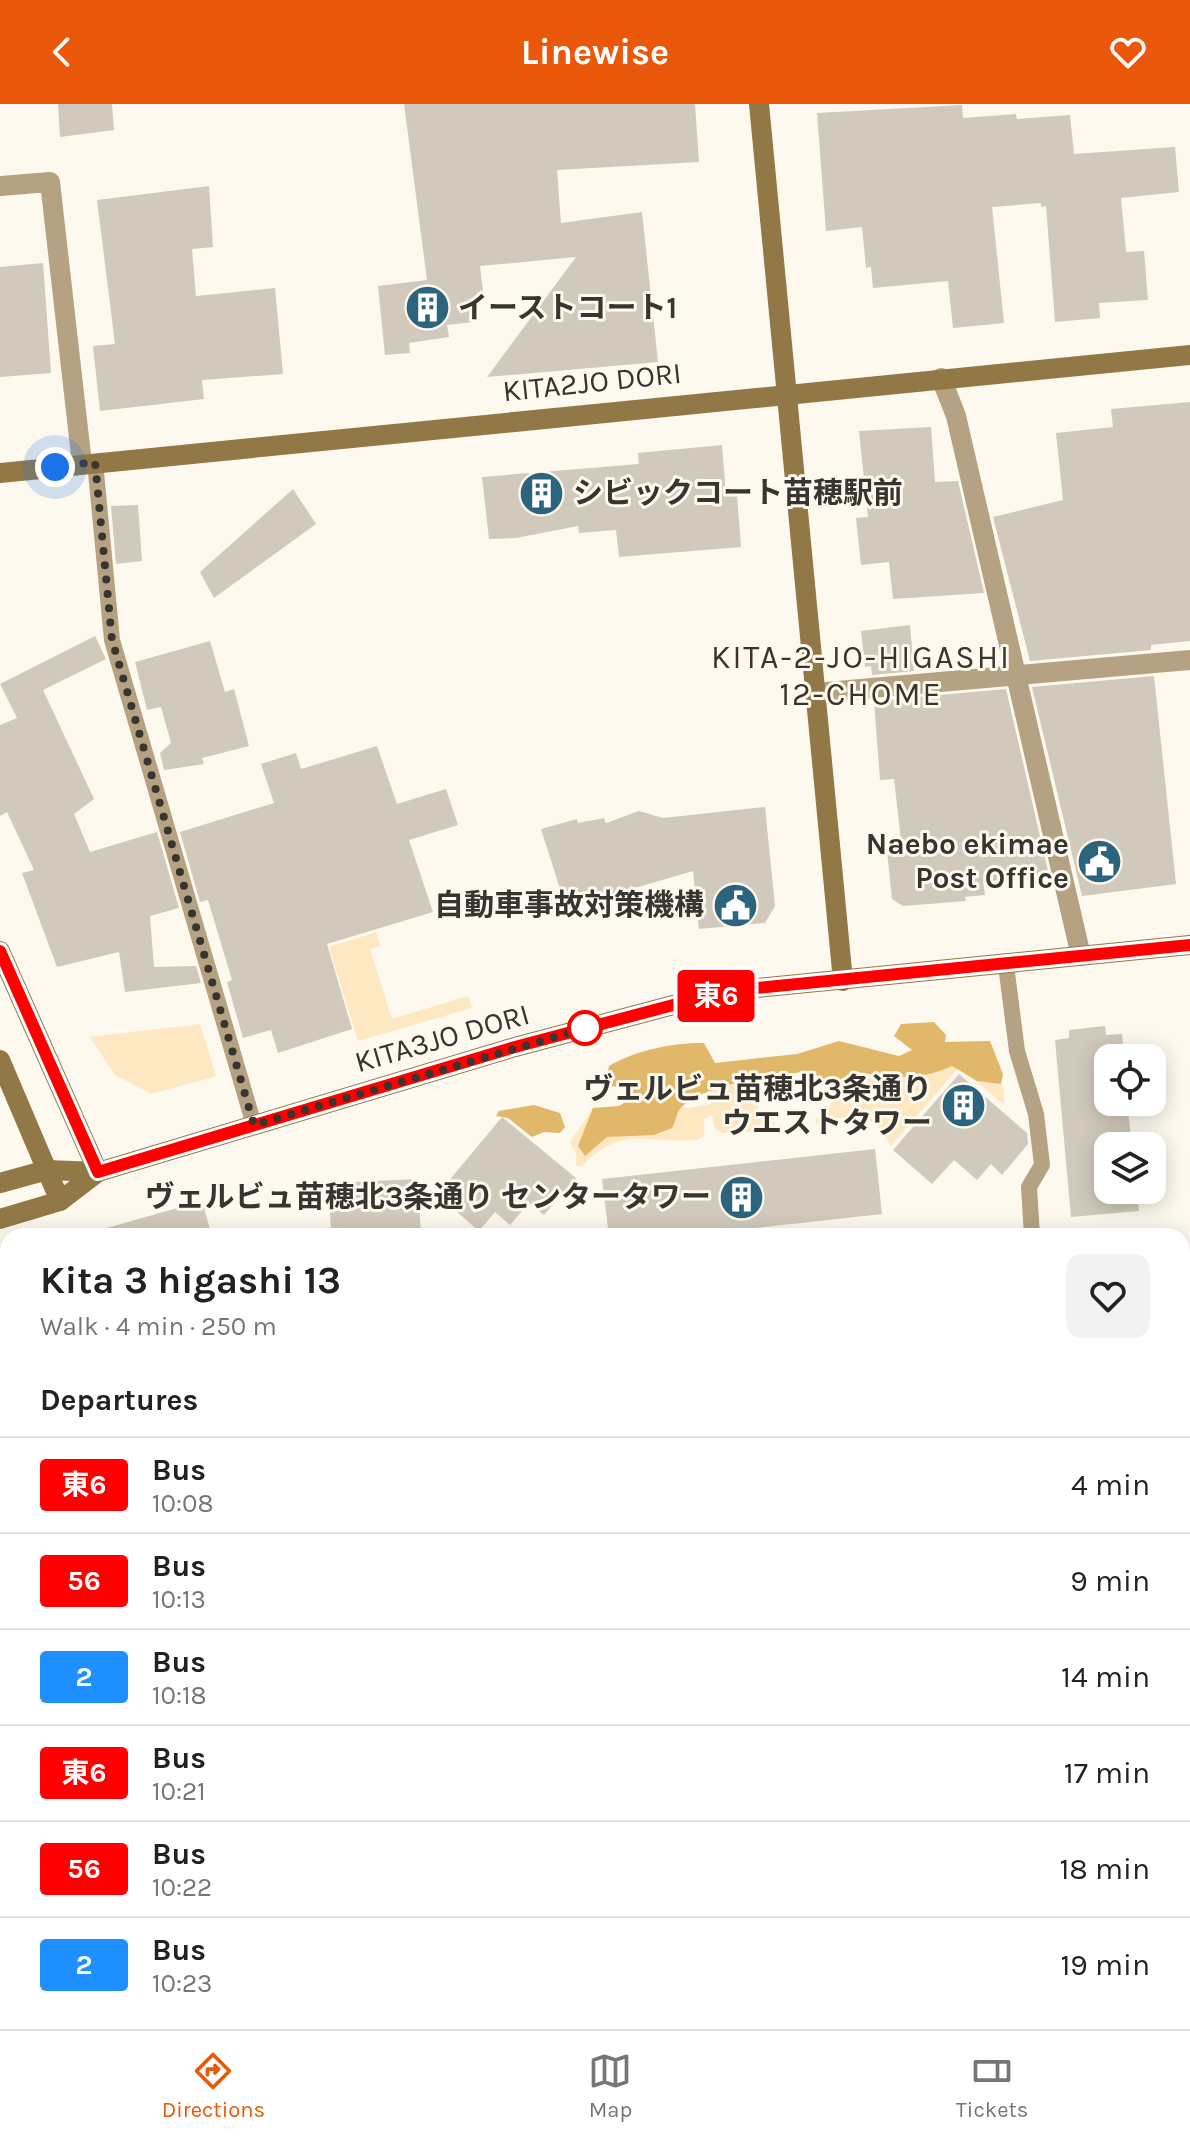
<!DOCTYPE html>
<meta charset="utf-8">
<style>
:root{--surface:#fff;--page:#f2f2f2;--text:#222;--muted:#767676;--line:#e0e0e0;--accent:#ea580c}
body{margin:0;font-family:Karla,"Noto Sans JP",sans-serif;background:var(--page);color:var(--text);height:100vh;display:flex;flex-direction:column;font-size:30px;white-space:nowrap}
*{box-sizing:border-box;margin:0}
p{font-size:26px;color:var(--muted)}
.icon{flex:none;width:44px;height:44px;fill:none;stroke:currentColor;stroke-width:2;stroke-linecap:round;stroke-linejoin:round}
.map{position:relative;flex:1;overflow:hidden}
.sheet{position:absolute;left:0px;top:1124px;width:1190px;height:802px;display:flex;flex-direction:column;background:var(--surface);border-radius:24px 24px 0 0;box-shadow:0 4px 20px #0003}
.sheet>*{flex:none}
.badge{padding:0 16px;border-radius:6px;font-size:28px;line-height:52px}
.tools{position:absolute;left:1094px;top:940px;display:grid;gap:16px}
.tools a{display:grid;place-items:center;width:72px;height:72px;border-radius:16px;background:var(--surface);box-shadow:0 4px 20px #0003;font-size:40px}
.you{position:absolute;width:40px;height:40px;margin:-20px;border:6px solid #fff;border-radius:50%;background:#1a73e8;box-shadow:0 0 0 12px #1a73e833}
.map>.badge{position:absolute;translate:-50% -50%;box-shadow:0 0 0 4px #fff}
h2{padding:0 40px;font-size:30px;line-height:72px}
.round{display:grid;place-items:center;flex:none;width:84px;height:84px;border-radius:16px;background:var(--page)}
.summary{display:flex;align-items:center;justify-content:space-between;height:136px;padding:0 40px}
h1{font-size:38px;font-weight:700;line-height:60px}
ul{padding:0;list-style:none}
li{display:flex;align-items:center;gap:24px;height:96px;padding:0 40px;border-top:2px solid var(--line)}
li div{flex:1}
li b{display:block;font-size:30px}
li em{font-style:normal}
li .badge{min-width:88px;font-weight:700;text-align:center}
header{display:flex;justify-content:space-between;align-items:center;height:104px;padding:0 40px;background:var(--accent);color:#fff;font-size:36px;font-weight:700}
.menu{display:flex;justify-content:space-around;align-items:center;height:112px;border-top:2px solid var(--line);background:var(--surface);font-size:22px;color:var(--muted)}
.menu a{display:grid;justify-items:center;gap:4px}
.menu .selected{color:var(--accent)}
.map>svg:first-child{display:block}
.green{fill:#fee8c2}
.forest{fill:#e1b869}
.building{fill:#d0c9bc}
.lines{fill:none;stroke-linecap:round;stroke-linejoin:round}
.path{stroke:#b4b0a7;stroke-width:5;stroke-dasharray:2 6;stroke-linecap:butt}
.lane{stroke:#b4a282;stroke-width:16}
.street{stroke:#b4a282;stroke-width:20}
.secondary{stroke:#927847;stroke-width:20}
.rail-casing{stroke:#89867e;stroke-width:9}
.rail{stroke:#fef9ee;stroke-width:6;stroke-dasharray:18;stroke-linecap:butt}
.line-casing{stroke:#fff;stroke-width:18}
.line{stroke:#f00;stroke-width:12}
.walk{stroke:#383530;stroke-width:8;stroke-dasharray:0 14.4}
.stop-dot{fill:#fff;stroke:#f00;stroke-width:4}
.labels{text-anchor:middle;dominant-baseline:central;stroke-width:6;stroke-linejoin:round;paint-order:stroke}
.poi-label{font-size:30px;font-weight:bold;fill:#383530;stroke:#fef9ee;text-anchor:end}
.street-label{font-size:30px;fill:#383530;stroke:#fef9ee}
.neighbourhood-label{font-size:32px;letter-spacing:2px;fill:#3a352b;stroke:#fef9ee}
</style>
<header><svg class="icon" aria-label="back" viewBox="0 0 24 24"><path d="M15 5l-7 7 7 7"/></svg>Linewise<svg class="icon" aria-label="heart" viewBox="0 0 24 24"><path d="M12 20l-8-8c-3-5 5-10 8-4 3-6 11-1 8 4z"/></svg></header>
<div class="map">
<svg width="1190" height="1925" viewBox="0 0 1190 1925">
<rect width="100%" height="100%" fill="#fef9ee"/>
<!-- green -->
<g class="green">
<path d="M 376,828 L 380,842 L 370,845 L 392,915 L 468,892 L 472,904 L 358,937 L 329,843 Z"/>
<path d="M 200,920 L 216,972 L 151,990 L 115,971 L 90,933 Z"/>
<path d="M 990,948 L 1004,987 L 1004,1001 L 959,963 L 891,1042 L 876,1019 L 850,1012 L 816,1020 L 815,1015 C 839,1003 833,989 829,966 L 771,972 L 755,982 C 756,999 756,1013 776,1019 L 768,1027 L 722,1029 L 715,1025 L 712,1011 L 704,1015 L 704,1032 L 697,1036 C 648,1040 622,1020 582,1062 L 576,1062 L 576,1050 L 570,1038 L 593,1004 L 619,1002 L 634,993 L 687,1004 L 711,1000 L 708,971 Z"/>
</g>
<!-- forest -->
<g class="forest">
<path d="M 934,918 L 946,931 L 945,938 L 990,937 L 1003,970 L 1001,980 L 977,977 L 952,962 C 920,977 892,974 858,968 L 857,980 L 840,988 L 830,986 L 812,967 C 780,970 700,980 679,1006 C 676,1011 676,1018 672,1024 L 654,1031 L 607,1033 L 585,1052 L 578,1042 L 593,1004 L 619,1002 L 634,993 L 626,984 L 604,981 L 609,962 C 636,946 672,939 704,939 L 715,959 L 797,950 L 839,937 L 899,952 L 912,946 L 894,932 L 901,920 Z"/>
<path d="M 534,1001 L 560,1009 L 565,1023 L 560,1029 L 544,1028 L 532,1033 L 508,1014 L 496,1012 L 499,1007 Z"/>
</g>
<!-- building -->
<g class="building">
<path d="M 58,0 L 112,0 L 114,26 L 60,33 Z"/>
<path d="M 404,0 L 695,0 L 699,58 L 557,66 L 561,119 L 642,108 L 658,258 L 487,273 L 576,153 L 480,162 L 484,195 L 473,196 L 473,218 L 447,221 L 449,233 L 409,239 L 410,249 L 385,251 L 378,182 L 427,176 Z"/>
<path d="M 962,1 L 963,14 L 1016,10 L 1017,15 L 1070,11 L 1074,50 L 1175,43 L 1179,88 L 1121,94 L 1126,148 L 1144,147 L 1148,196 L 1099,199 L 1100,214 L 1055,218 L 1046,102 L 1041,103 L 1041,99 L 992,103 L 1004,219 L 953,224 L 948,177 L 873,184 L 871,163 L 866,164 L 862,123 L 826,127 L 817,9 Z"/>
<path d="M 209,82 L 213,143 L 192,145 L 196,192 L 275,184 L 283,270 L 202,276 L 204,295 L 100,307 L 93,242 L 115,240 L 97,96 Z"/>
<path d="M 43,159 L 51,269 L 0,273 L 0,163 Z"/>
<path d="M 1190,298 L 1190,537 L 1151,541 L 1151,546 L 1030,557 L 993,413 L 1063,396 L 1056,329 L 1113,323 L 1111,305 Z"/>
<path d="M 931,323 L 935,378 L 958,377 L 984,489 L 893,495 L 889,458 L 861,461 L 856,414 L 868,413 L 859,327 Z"/>
<path d="M 722,341 L 726,392 L 737,391 L 741,443 L 619,453 L 616,426 L 579,429 L 578,422 L 516,434 L 489,435 L 482,373 L 639,360 L 638,349 Z"/>
<path d="M 293,385 L 316,420 L 214,494 L 200,468 Z"/>
<path d="M 138,401 L 142,457 L 116,460 L 111,402 Z"/>
<path d="M 910,521 L 914,567 L 872,571 L 871,562 L 865,563 L 861,527 Z"/>
<path d="M 95,532 L 106,555 L 43,586 L 94,695 L 74,710 L 90,748 L 157,728 L 179,804 L 150,812 L 154,863 L 196,862 L 201,879 L 125,888 L 119,848 L 57,863 L 22,769 L 34,766 L 7,708 L 0,712 L 0,621 L 17,614 L 0,580 Z"/>
<path d="M 210,537 L 225,588 L 234,585 L 249,642 L 202,654 L 204,660 L 164,666 L 160,649 L 171,639 L 161,603 L 147,606 L 135,558 Z"/>
<path d="M 1154,572 L 1176,780 L 1082,792 L 1032,583 Z"/>
<path d="M 1006,585 L 1049,771 L 983,778 L 985,791 L 965,793 L 966,797 L 903,802 L 892,795 L 887,747 L 902,745 L 894,675 L 880,676 L 874,597 Z"/>
<path d="M 377,642 L 397,700 L 446,685 L 458,721 L 409,736 L 433,808 L 327,840 L 352,925 L 278,949 L 271,926 L 243,934 L 227,878 L 232,876 L 208,796 L 200,798 L 180,728 L 274,699 L 261,660 L 296,649 L 301,665 Z"/>
<path d="M 765,703 L 775,802 L 765,819 L 699,825 L 693,767 L 566,804 L 541,725 L 577,715 L 578,719 L 604,714 L 606,719 L 639,707 L 663,714 Z"/>
<path d="M 1105,922 L 1106,931 L 1122,930 L 1124,954 L 1108,954 L 1108,998 L 1127,998 L 1132,1042 L 1108,1042 L 1108,1086 L 1137,1086 L 1139,1107 L 1071,1113 L 1055,936 L 1069,934 L 1069,926 Z"/>
<path d="M 959,970 L 1027,1029 L 1028,1040 L 1002,1071 L 991,1060 L 977,1076 L 954,1056 L 932,1080 L 893,1046 Z"/>
<path d="M 502,1013 L 576,1074 L 544,1111 L 529,1099 L 510,1121 L 495,1108 L 479,1127 L 437,1091 Z"/>
<path d="M 875,1045 L 882,1110 L 681,1132 L 609,1132 L 602,1075 Z"/>
<path d="M 418,1075 L 421,1132 L 331,1132 L 329,1079 Z"/>
<path d="M 202,1097 L 212,1132 L 103,1132 L 103,1125 Z"/>
</g>
<g class="lines">
<!-- path -->
<path class="path" d="M 0,1612 L 8,1610"/>
<!-- lane -->
<g class="lane">
<path d="M 95,358 L 112,536 L 254,1021"/>
<path d="M 1006,861 L 1017,947 L 1036,1010 L 1042,1061 L 1029,1083 L 1032,1132"/>
<path d="M 265,1925 L 276,1918"/>
</g>
<!-- street -->
<g class="street">
<path d="M 0,82 L 50,78 L 82,360"/>
<path d="M 941,274 L 956,312 L 1081,852"/>
<path d="M 815,589 L 1190,556"/>
</g>
<!-- secondary -->
<g class="secondary">
<path d="M 759,0 L 843,877"/>
<path d="M 0,369 L 1190,251"/>
<path d="M 0,847 L 98,1068"/>
<path d="M 0,956 L 60,1097"/>
<path d="M 0,1079 L 47,1066 L 98,1068 L 515,943 L 677,900 L 757,884 L 1190,841"/>
<path d="M 0,1115 L 60,1097 L 98,1068"/>
</g>
<defs>
<g id="rail">
<path d="M 1182,1258 L 1190,1258"/>
<path d="M 1182,1308 L 1190,1308"/>
<path d="M 0,1320 L 8,1320"/>
<path d="M 0,1356 L 8,1355"/>
<path d="M 1182,1361 L 1190,1361"/>
<path d="M 0,1406 L 8,1405"/>
<path d="M 1182,1414 L 1190,1414"/>
<path d="M 0,1443 L 8,1443"/>
</g>
</defs>
<!-- rail casing -->
<use href="#rail" class="rail-casing"/>
<!-- rail -->
<use href="#rail" class="rail"/>
</g>
<g class="lines">
<defs>
<path id="line" d="M 0,847 L 98,1068 L 515,943 L 677,900 L 757,884 L 1190,841"/>
</defs>
<!-- line casing -->
<use href="#line" class="line-casing"/>
<!-- line -->
<use href="#line" class="line"/>
<!-- walk -->
<path class="walk" d="M 55,363 L 95,358 L 112,536 L 254,1021 L 596,921 L 585,924"/>
</g>
<!-- icons -->
<defs>
<symbol id="building-disc" viewBox="-11 -11 22 22"><circle r="9.5" fill="#2c647e" stroke="#fef9ee"/><path d="M-4-6H4V6H1V3H-1V6H-4ZM-2.5-4.3h1.7v1.8h-1.7ZM.8-4.3h1.7v1.8H.8ZM-2.5-1h1.7V.8h-1.7ZM.8-1h1.7V.8H.8Z" fill="#fff"/></symbol>
<symbol id="civic-disc" viewBox="-11 -11 22 22"><circle r="9.5" fill="#2c647e" stroke="#fef9ee"/><path d="M-.6-6.5H3V-4.5H.6V-3L4-1V1h2V6H-6V1h2V-1L-.6-3ZM-1.2 2.5V6h2.4V2.5Z" fill="#fff"/></symbol>
</defs>
<g fill-rule="evenodd">
<use href="#building-disc" x="402" y="178" width="51" height="51"/>
<use href="#building-disc" x="516" y="364" width="51" height="51"/>
<use href="#civic-disc" x="1074" y="732" width="51" height="51"/>
<use href="#civic-disc" x="710" y="776" width="51" height="51"/>
<use href="#building-disc" x="938" y="976" width="51" height="51"/>
<use href="#building-disc" x="716" y="1068" width="51" height="51"/>
</g>
<!-- markers -->
<circle class="stop-dot" cx="585" cy="924" r="16"/>
<g class="labels">
<!-- poi labels -->
<g class="poi-label">
<text x="458" y="204" text-anchor="start">イーストコート1</text>
<text x="573" y="389" text-anchor="start">シビックコート苗穂駅前</text>
<text x="1069" y="740">Naebo ekimae<tspan x="1069" dy="34">Post Office</tspan></text>
<text x="704" y="801">自動車事故対策機構</text>
<text x="932" y="985">ヴェルビュ苗穂北3条通り<tspan x="932" dy="34">ウエストタワー</tspan></text>
<text x="711" y="1093">ヴェルビュ苗穂北3条通り センタータワー</text>
</g>
<!-- street labels -->
<g class="street-label">
<text transform="translate(592 278) rotate(-6)">KITA2JO DORI</text>
<text transform="translate(442 934) rotate(-16)">KITA3JO DORI</text>
</g>
<!-- neighbourhood labels -->
<g class="neighbourhood-label">
<text x="861" y="553">KITA-2-JO-HIGASHI<tspan x="861" dy="37">12-CHOME</tspan></text>
</g>
</g>
</svg>
<div class="tools">
<a><svg class="icon" aria-label="locate" viewBox="0 0 24 24"><circle cx="12" cy="12" r="6"/><path d="M12 2v4M12 18v4M2 12h4M18 12h4"/></svg></a>
<a><svg class="icon" aria-label="layers" viewBox="0 0 24 24"><path d="M12 4l9 5-9 5-9-5zM3 14l9 5 9-5"/></svg></a>
</div>
<div class="you" style="left:55px;top:363px"></div>
<b class="badge" style="left:716px;top:892px;background:#f00;color:#fff">東6</b>
<section class="sheet">
<div class="summary"><div><h1>Kita 3 higashi 13</h1><p>Walk · 4 min · 250 m</p></div><a class="round"><svg class="icon" aria-label="heart" viewBox="0 0 24 24"><path d="M12 20l-8-8c-3-5 5-10 8-4 3-6 11-1 8 4z"/></svg></a></div>
<h2>Departures</h2>
<ul>
<li><span class="badge" style="background:#f00;color:#fff">東6</span><div><b>Bus</b><p>10:08</p></div><em>4 min</em></li>
<li><span class="badge" style="background:#f00;color:#fff">56</span><div><b>Bus</b><p>10:13</p></div><em>9 min</em></li>
<li><span class="badge" style="background:#1e90ff;color:#fff">2</span><div><b>Bus</b><p>10:18</p></div><em>14 min</em></li>
<li><span class="badge" style="background:#f00;color:#fff">東6</span><div><b>Bus</b><p>10:21</p></div><em>17 min</em></li>
<li><span class="badge" style="background:#f00;color:#fff">56</span><div><b>Bus</b><p>10:22</p></div><em>18 min</em></li>
<li><span class="badge" style="background:#1e90ff;color:#fff">2</span><div><b>Bus</b><p>10:23</p></div><em>19 min</em></li>
</ul>
</section>
</div>
<nav class="menu">
<a class="selected"><svg class="icon" aria-label="directions" viewBox="0 0 24 24"><path d="M12 3l9 9-9 9-9-9zM9 14v-3h6M13 9l2 2-2 2"/></svg>Directions</a>
<a><svg class="icon" aria-label="map" viewBox="0 0 24 24"><path d="M3 6l6-2 6 2 6-2v14l-6 2-6-2-6 2zM9 4v14M15 6v14"/></svg>Map</a>
<a><svg class="icon" aria-label="tickets" viewBox="0 0 24 24"><path d="M3 7h18v10H3zM15 7v10"/></svg>Tickets</a>
</nav>
